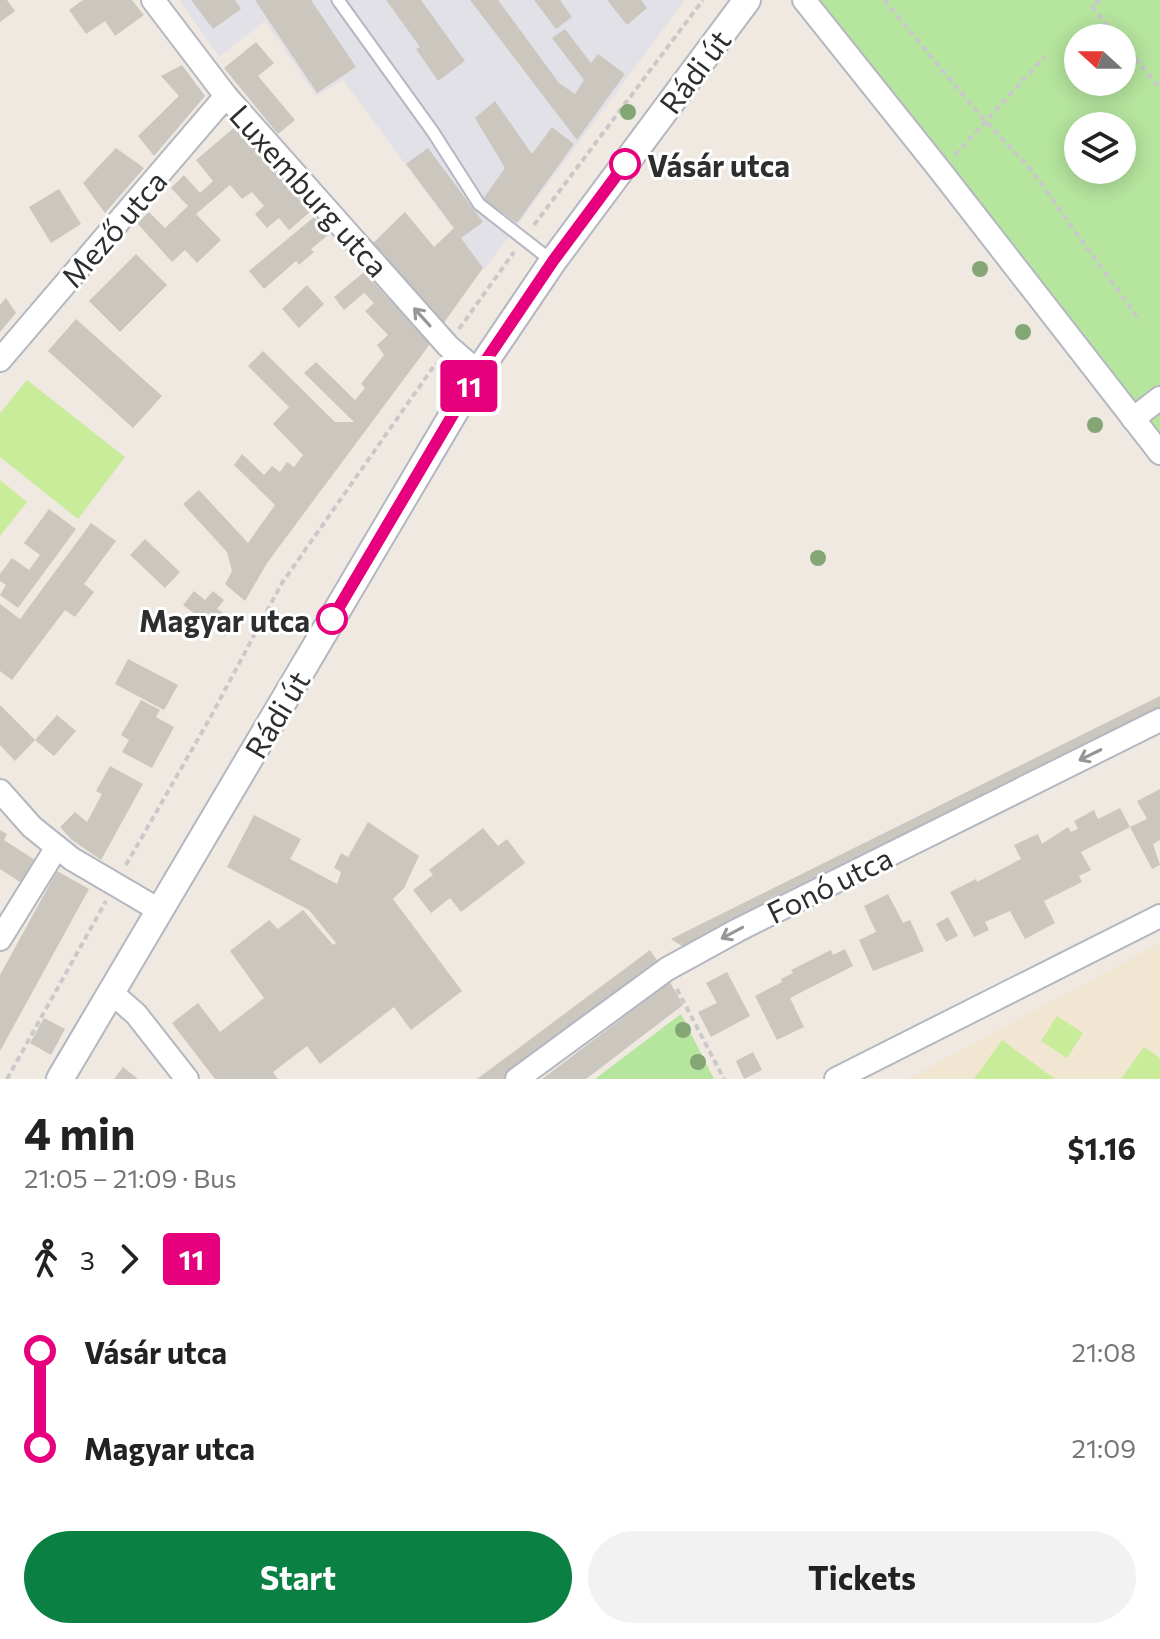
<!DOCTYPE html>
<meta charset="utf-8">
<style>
:root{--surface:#fff;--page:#f2f2f2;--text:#222;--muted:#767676;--accent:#0b8043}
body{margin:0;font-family:Commissioner,sans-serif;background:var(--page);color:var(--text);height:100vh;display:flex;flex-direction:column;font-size:30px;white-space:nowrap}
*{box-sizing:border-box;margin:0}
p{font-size:26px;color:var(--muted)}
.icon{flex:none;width:44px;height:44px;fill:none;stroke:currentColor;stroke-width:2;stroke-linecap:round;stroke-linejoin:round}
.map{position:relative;height:1079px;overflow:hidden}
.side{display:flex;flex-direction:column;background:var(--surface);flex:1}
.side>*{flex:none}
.badge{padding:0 16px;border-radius:6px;font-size:28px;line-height:52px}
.needle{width:52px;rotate:291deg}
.fabs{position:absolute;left:1064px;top:24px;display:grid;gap:16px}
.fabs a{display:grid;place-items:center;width:72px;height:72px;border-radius:50%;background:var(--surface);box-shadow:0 4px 20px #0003;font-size:40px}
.map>.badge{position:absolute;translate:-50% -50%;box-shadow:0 0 0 4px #fff}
.legs{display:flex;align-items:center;gap:12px;height:88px;padding:0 24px;font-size:26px}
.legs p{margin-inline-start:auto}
.summary{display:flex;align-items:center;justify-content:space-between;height:136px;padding:0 24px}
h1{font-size:44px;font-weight:700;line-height:60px}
.primary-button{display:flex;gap:16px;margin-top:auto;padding:16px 24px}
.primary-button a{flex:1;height:92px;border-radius:48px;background:var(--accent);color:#fff;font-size:32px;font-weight:700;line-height:92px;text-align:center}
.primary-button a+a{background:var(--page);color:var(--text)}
ul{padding:0 24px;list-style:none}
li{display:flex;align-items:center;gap:28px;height:96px;font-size:30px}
li i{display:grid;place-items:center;width:12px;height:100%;margin:0 10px;background:currentColor}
li i::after{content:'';width:20px;height:20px;margin:-10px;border:6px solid;border-radius:50%;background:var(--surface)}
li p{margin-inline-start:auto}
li:first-child i{background:linear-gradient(#0000 50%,currentColor 0)}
li:last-child i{background:linear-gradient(currentColor 50%,#0000 0)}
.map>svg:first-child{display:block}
.industrial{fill:#e3e1e8}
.education{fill:#f0e6d1}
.green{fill:#b6e59e;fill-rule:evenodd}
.pitch{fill:#c9ec9a}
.building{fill:#cbc7bf}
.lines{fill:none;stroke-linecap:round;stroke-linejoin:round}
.service-casing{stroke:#b4b7c1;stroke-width:15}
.minor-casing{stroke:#b4b7c1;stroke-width:26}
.tertiary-casing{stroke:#b4b7c1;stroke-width:30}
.path{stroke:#c9c9c9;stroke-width:4;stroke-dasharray:6 4;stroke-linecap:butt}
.service{stroke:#fff;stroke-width:11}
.minor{stroke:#fff;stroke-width:22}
.tertiary{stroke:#fff;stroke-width:26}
.tree{fill:#84a574}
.oneway{stroke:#969696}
.line-1-casing{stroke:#fff;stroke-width:18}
.line-1{stroke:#e6007e;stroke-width:12}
.stop-1-dot{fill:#fff;stroke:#e6007e;stroke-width:4}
.labels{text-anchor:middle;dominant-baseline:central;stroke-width:6;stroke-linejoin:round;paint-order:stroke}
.street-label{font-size:30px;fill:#2e2e2e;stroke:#fff}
.stop-label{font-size:30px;font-weight:bold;fill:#2e2e2e;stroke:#fff;text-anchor:start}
</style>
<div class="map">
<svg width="1160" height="1079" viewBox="0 0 1160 1079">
<rect width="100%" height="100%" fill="#efe9e1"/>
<!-- industrial -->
<path class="industrial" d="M 179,0 L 685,0 L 484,270 L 343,80 L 316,96 L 265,21 L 219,57 Z"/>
<!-- education -->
<path class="education" d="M 1160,943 L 1160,1079 L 908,1079 Z"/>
<!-- green -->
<g class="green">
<path d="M 814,0 L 1160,0 L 1160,434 ZM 1078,38 L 1122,38 L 1122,82 L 1078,82 ZM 1078,126 L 1122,126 L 1122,170 L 1078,170 Z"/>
<path d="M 681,1014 L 714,1079 L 595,1079 Z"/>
</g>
<!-- pitch -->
<g class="pitch">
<path d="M 27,380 L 125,457 L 78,519 L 0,457 L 0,413 Z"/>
<path d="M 0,480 L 27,502 L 0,536 Z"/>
<path d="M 1057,1016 L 1083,1033 L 1067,1058 L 1041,1041 Z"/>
<path d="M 1002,1040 L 1055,1079 L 974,1079 Z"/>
<path d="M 1144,1047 L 1160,1058 L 1160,1079 L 1121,1079 Z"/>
</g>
<!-- building -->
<g class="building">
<path d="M 0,0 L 7,0 L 15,11 L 0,22 Z"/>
<path d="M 83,0 L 132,0 L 144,15 L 115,36 L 105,21 L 86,34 L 69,10 Z"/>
<path d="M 191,0 L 235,0 L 241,9 L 213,29 Z"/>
<path d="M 255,0 L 311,0 L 356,67 L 317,93 Z"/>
<path d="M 386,0 L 421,0 L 465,61 L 438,81 L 416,49 L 420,47 Z"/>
<path d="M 470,0 L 498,0 L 559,83 L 575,94 L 584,80 L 552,38 L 565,29 L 591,63 L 598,54 L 625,74 L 577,140 Z"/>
<path d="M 534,0 L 560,0 L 572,17 L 556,29 Z"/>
<path d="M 607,0 L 641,0 L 647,8 L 627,25 Z"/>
<path d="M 256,42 L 274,63 L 258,76 L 295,120 L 278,134 L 224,68 Z"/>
<path d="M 182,65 L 205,96 L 154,156 L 138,136 L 179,96 L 161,76 Z"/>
<path d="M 495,101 L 532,154 L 552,127 L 574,144 L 517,223 L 483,199 L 505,168 L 475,118 Z"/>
<path d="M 236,126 L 310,212 L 289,230 L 279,218 L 267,228 L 255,214 L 264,206 L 252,192 L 242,199 L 230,185 L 196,214 L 221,240 L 197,263 L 185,250 L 172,262 L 137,223 L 149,212 L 165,228 L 188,206 L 171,188 L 184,175 L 200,193 L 213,181 L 196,160 Z"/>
<path d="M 116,148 L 144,168 L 105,213 L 83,183 Z"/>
<path d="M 428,148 L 483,222 L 461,238 L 483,268 L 443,324 L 371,245 L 405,212 L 434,247 L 454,228 L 406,164 Z"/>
<path d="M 59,189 L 81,224 L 51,243 L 29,207 Z"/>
<path d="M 314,217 L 328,235 L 311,249 L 314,252 L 299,265 L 296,261 L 264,289 L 249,271 Z"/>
<path d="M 136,254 L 167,285 L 120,332 L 89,301 Z"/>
<path d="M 364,272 L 430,344 L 267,563 L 245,601 L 225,584 L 232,571 L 227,552 L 183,504 L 199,490 L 248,543 L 275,505 L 234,465 L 242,454 L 264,475 L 272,466 L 280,472 L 287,462 L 294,467 L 303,455 L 273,424 L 289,407 L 248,366 L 263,351 L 335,422 L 354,422 L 304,373 L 316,362 L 355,400 L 365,388 L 361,384 L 384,355 L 377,345 L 388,335 L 365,311 L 374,303 L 364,293 L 344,310 L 334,297 Z"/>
<path d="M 307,285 L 324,304 L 299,328 L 282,309 Z"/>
<path d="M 6,298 L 16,313 L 0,332 L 0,305 Z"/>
<path d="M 76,319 L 162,396 L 133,428 L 48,351 Z"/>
<path d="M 49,509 L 76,529 L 18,608 L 0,595 L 6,585 L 0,581 L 0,574 L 12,558 L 29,570 L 40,555 L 24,543 Z"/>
<path d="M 91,523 L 116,541 L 84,584 L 94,592 L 75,617 L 65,610 L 12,680 L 0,671 L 0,604 L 20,619 Z"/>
<path d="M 145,539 L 180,572 L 165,588 L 130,555 Z"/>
<path d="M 194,591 L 205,600 L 213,591 L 224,600 L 217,609 L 235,620 L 225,636 L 183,605 Z"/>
<path d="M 128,659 L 178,685 L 164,710 L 115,684 Z"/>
<path d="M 1160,696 L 1160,712 L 685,948 L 671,939 Z"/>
<path d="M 141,700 L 160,710 L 156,717 L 174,727 L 152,768 L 122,752 L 129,740 L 121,735 Z"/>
<path d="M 0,705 L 35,740 L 15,761 L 0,745 Z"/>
<path d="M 57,715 L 76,731 L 54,756 L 35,740 Z"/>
<path d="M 110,766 L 143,784 L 101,860 L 72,840 L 60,827 L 75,812 L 87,822 L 102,794 L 96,791 Z"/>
<path d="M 1160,789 L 1160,840 L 1153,844 L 1160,865 L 1152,869 L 1130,827 L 1147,819 L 1137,801 Z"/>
<path d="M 1120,808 L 1130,827 L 1081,852 L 1091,870 L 1079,876 L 1082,882 L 1044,901 L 1055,923 L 1025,939 L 1010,911 L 985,922 L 989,930 L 974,937 L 950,892 L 976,879 L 977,882 L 1021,859 L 1014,845 L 1038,834 L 1042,844 L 1068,827 L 1071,832 L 1078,829 L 1074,821 L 1094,810 L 1098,819 Z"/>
<path d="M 254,815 L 301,839 L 290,859 L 337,884 L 341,872 L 334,868 L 341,853 L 348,857 L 368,822 L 419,856 L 404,888 L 393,899 L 462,991 L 411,1030 L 394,1007 L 320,1064 L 307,1046 L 273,1072 L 278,1079 L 215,1079 L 172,1023 L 198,1003 L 220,1032 L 264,998 L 230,951 L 269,920 L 278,929 L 303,910 L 333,945 L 336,943 L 309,910 L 227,867 Z"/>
<path d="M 483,828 L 498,846 L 507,839 L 525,863 L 461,912 L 450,898 L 431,913 L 413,890 L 433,875 L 429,870 Z"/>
<path d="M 0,830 L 7,834 L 4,840 L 38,862 L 23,884 L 0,869 Z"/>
<path d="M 57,871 L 89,889 L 0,1051 L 0,975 Z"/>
<path d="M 888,894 L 903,923 L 910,920 L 924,951 L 873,971 L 859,940 L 876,932 L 864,906 Z"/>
<path d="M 948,917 L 958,936 L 946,942 L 936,924 Z"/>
<path d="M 845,949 L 853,966 L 790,998 L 804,1027 L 777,1040 L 755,996 L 782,982 L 781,979 L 793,973 L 791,970 L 831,950 L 833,955 Z"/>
<path d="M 650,950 L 661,966 L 506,1079 L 477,1079 Z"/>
<path d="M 727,972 L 750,1016 L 711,1037 L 698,1012 L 717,1003 L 706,983 Z"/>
<path d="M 670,982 L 683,1005 L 586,1079 L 542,1079 Z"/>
<path d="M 44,1018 L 65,1029 L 51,1055 L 30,1043 Z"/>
<path d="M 753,1052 L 762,1070 L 744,1079 L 736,1061 Z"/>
<path d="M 123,1067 L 138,1079 L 114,1079 Z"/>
</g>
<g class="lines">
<defs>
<path id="service" d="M 338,0 L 433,132 L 479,204 L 552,261"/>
<g id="minor">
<path d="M 153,0 L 226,96 L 448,346 L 478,372"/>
<path d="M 804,0 L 939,169 L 1160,453"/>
<path d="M 0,360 L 226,96"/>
<path d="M 1133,419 L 1160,398"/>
<path d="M 0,791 L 32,827 L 72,859 L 159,910"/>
<path d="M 0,939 L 57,847"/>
<path d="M 112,993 L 136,1014 L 187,1079"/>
<path d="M 517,1079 L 667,969 L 738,930 L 1160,720"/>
<path d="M 836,1079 L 1160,916"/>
</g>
<path id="tertiary" d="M 60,1079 L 478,372 L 553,261 L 747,0"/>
</defs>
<!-- service casing -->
<use href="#service" class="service-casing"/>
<!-- minor casing -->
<use href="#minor" class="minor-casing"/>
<!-- tertiary casing -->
<use href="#tertiary" class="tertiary-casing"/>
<!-- path -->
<g class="path">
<path d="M 884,0 L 985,121 L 1028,166 L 1140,321"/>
<path d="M 1100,0 L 1092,7 L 1118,38"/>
<path d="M 1122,43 L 1160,88"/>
<path d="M 955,155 L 1045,56"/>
<path d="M 534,225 L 703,0"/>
<path d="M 459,329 L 514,252"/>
<path d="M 126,865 L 210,718 L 282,583 L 436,363"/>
<path d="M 677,989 L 724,1079"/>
<path d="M 7,1079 L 106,901"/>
</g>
<!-- service -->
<use href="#service" class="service"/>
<!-- minor -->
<use href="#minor" class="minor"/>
<!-- tertiary -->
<use href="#tertiary" class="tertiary"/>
</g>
<!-- trees -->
<g class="tree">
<circle cx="628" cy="112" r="8"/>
<circle cx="980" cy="269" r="8"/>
<circle cx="1023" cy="332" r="8"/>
<circle cx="1095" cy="425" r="8"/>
<circle cx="818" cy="558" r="8"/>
<circle cx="683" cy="1030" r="8"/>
<circle cx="698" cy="1062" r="8"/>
</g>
<!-- one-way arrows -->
<defs><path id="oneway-shaft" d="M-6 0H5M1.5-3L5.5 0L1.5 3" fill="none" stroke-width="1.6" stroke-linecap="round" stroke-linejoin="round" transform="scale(2)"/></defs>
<g class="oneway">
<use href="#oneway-shaft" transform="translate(422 317) rotate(-132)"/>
<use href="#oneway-shaft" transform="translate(1090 755) rotate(154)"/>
<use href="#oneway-shaft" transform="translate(732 933) rotate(152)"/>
</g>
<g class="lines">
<defs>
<path id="line-1" d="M 332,619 L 478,372 L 553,261 L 625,164"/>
</defs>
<!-- line-1 casing -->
<use href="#line-1" class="line-1-casing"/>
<!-- line-1 -->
<use href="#line-1" class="line-1"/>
</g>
<!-- markers -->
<g class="stop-1-dot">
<circle cx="625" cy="164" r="14"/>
<circle cx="332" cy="619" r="14"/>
</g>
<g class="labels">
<!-- street labels -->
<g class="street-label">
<text transform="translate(694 71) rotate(-53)">Rádi út</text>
<text transform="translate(310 190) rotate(48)">Luxemburg utca</text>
<text transform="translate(113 228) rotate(-49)">Mező utca</text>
<text transform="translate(276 714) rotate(-59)">Rádi út</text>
<text transform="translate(829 884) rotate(-26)">Fonó utca</text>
</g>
<!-- stop labels -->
<g class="stop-label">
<text x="647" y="164">Vásár utca</text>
<text x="310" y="619" text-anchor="end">Magyar utca</text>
</g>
</g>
</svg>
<div class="fabs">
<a><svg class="needle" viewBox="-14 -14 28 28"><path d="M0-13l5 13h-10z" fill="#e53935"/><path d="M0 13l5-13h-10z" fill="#767676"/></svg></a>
<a><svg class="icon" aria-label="layers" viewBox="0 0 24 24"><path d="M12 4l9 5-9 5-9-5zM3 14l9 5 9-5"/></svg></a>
</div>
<b class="badge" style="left:469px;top:386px;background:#e6007e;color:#fff">11</b>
</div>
<section class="side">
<div class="summary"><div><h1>4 min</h1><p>21:05 – 21:09 · Bus</p></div><b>$1.16</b></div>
<div class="legs"><svg class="icon" aria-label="walk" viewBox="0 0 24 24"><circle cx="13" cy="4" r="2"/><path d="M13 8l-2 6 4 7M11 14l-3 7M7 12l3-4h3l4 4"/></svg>3<svg class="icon" aria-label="forward" viewBox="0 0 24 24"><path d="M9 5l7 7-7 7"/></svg><b class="badge" style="background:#e6007e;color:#fff">11</b></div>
<ul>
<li><i style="color:#e6007e"></i><b>Vásár utca</b><p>21:08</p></li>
<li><i style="color:#e6007e"></i><b>Magyar utca</b><p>21:09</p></li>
</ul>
<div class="primary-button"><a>Start</a><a>Tickets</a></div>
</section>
